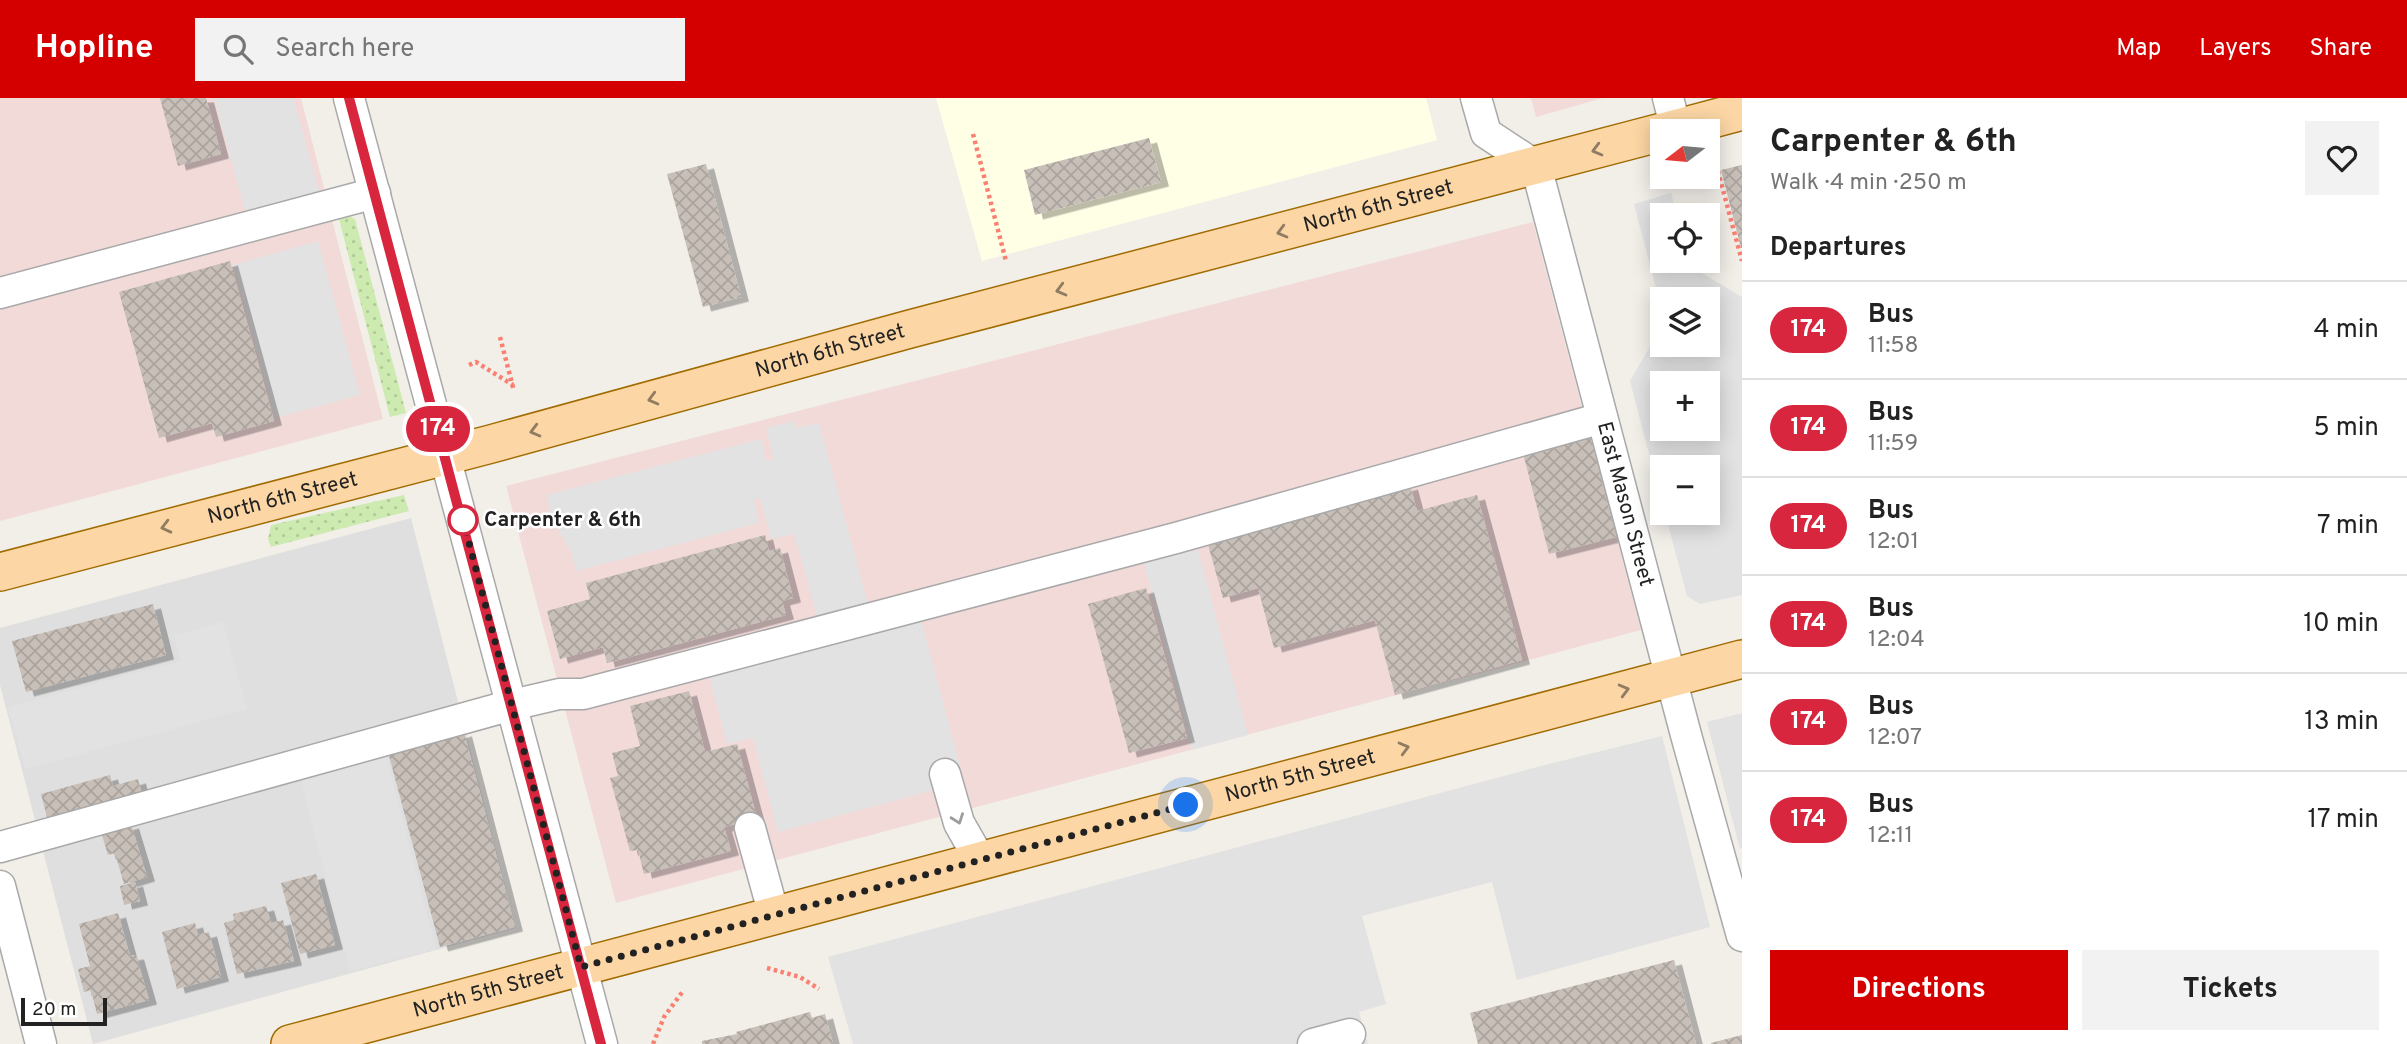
<!DOCTYPE html>
<meta charset="utf-8">
<style>
:root{--surface:#fff;--page:#f2f2f2;--text:#222;--muted:#767676;--line:#e0e0e0;--accent:#d40000}
body{margin:0;font-family:Overpass,sans-serif;background:var(--page);color:var(--text);height:100vh;display:flex;flex-direction:column;font-size:26px;white-space:nowrap}
*{box-sizing:border-box;margin:0}
p{font-size:23px;color:var(--muted)}
.icon{flex:none;width:38px;height:38px;fill:none;stroke:currentColor;stroke-width:2;stroke-linecap:round;stroke-linejoin:round}
.map{position:relative;flex:1;overflow:hidden}
.drawer{display:flex;flex-direction:column;background:var(--surface);width:665px}
.drawer>*{flex:none}
.badge{padding:0 14px;border-radius:23px;font-size:24px;line-height:46px}
.needle{width:46px;rotate:254deg}
.fabs{position:absolute;left:1650px;top:21px;display:grid;gap:14px}
.fabs a{display:grid;place-items:center;width:70px;height:70px;border-radius:0px;background:var(--surface);box-shadow:0 4px 18px #0003;font-size:35px}
.scale{position:absolute;left:21px;bottom:18px;width:86px;box-sizing:border-box;padding-left:7px;border:4px solid #222;border-top:0;font-size:19px;line-height:24px;white-space:nowrap;color:#222;-webkit-text-stroke:5px #fff;paint-order:stroke}
.you{position:absolute;width:35px;height:35px;margin:-18px;border:5px solid #fff;border-radius:50%;background:#1a73e8;box-shadow:0 0 0 10px #1a73e833}
.map>.badge{position:absolute;translate:-50% -50%;box-shadow:0 0 0 4px #fff}
h2{padding:0 28px;font-size:26px;line-height:63px}
.round{display:grid;place-items:center;flex:none;width:74px;height:74px;border-radius:0px;background:var(--page)}
.headline{display:flex;align-items:center;justify-content:space-between;height:119px;padding:0 28px}
h1{font-size:33px;font-weight:700;line-height:52px}
.action{display:flex;gap:14px;margin-top:auto;padding:14px 28px}
.action a{flex:1;height:80px;border-radius:0px;background:var(--accent);color:#fff;font-size:28px;font-weight:700;line-height:80px;text-align:center}
.action a+a{background:var(--page);color:var(--text)}
ul{padding:0;list-style:none}
li{display:flex;align-items:center;gap:21px;height:98px;padding:0 28px;border-top:2px solid var(--line)}
li div{flex:1}
li b{display:block;font-size:26px}
li em{font-style:normal}
li .badge{min-width:77px;font-weight:700;text-align:center}
header{display:flex;align-items:center;gap:42px;box-sizing:border-box;height:98px;padding:0 35px;background:var(--accent);color:#fff}
header strong{font-size:33px}
nav{display:flex;gap:38px;margin-inline-start:auto;font-size:24px}
.search{width:490px;height:63px;background:var(--page);display:flex;align-items:center;gap:18px;box-sizing:border-box;padding:0 24px;border-radius:0px;color:var(--muted);font-size:26px}
main{display:flex;flex:1;min-height:0}
.map>svg:first-child{display:block}
.residential{fill:#e0dfdf}
.commercial{fill:#f2dad9}
.education{fill:#ffffe5}
.grass{fill:url(#grass-dots)}
.parking{fill:#e2e2e2;fill-rule:evenodd}
.building{fill:url(#building-cross-hatch);filter:url(#shadow)}
.lines{fill:none;stroke-linecap:round;stroke-linejoin:round}
.minor-casing{stroke:#a9a9a9;stroke-width:33}
.major-casing{stroke:#a06b00;stroke-width:40}
.path{stroke:#fa8072;stroke-width:4.5;stroke-dasharray:3.5 3.5;stroke-linecap:butt}
.minor{stroke:#fff;stroke-width:30}
.major{stroke:#fcd6a4;stroke-width:37}
.oneway{stroke:#8f7c63}
.oneway2{stroke:#9c9c9c}
.line-casing{stroke:#fff;stroke-width:16}
.line{stroke:#d7263d;stroke-width:10}
.walk{stroke:#222;stroke-width:7;stroke-dasharray:0 12.6}
.stop-dot{fill:#fff;stroke:#d7263d;stroke-width:3.5}
.labels{text-anchor:middle;dominant-baseline:central;stroke-width:5;stroke-linejoin:round;paint-order:stroke}
.street-label{font-size:21px;fill:#222;stroke:#fff}
.stop-label{font-size:21px;font-weight:bold;fill:#222;stroke:#fff;text-anchor:start}
</style>
<header>
<strong>Hopline</strong>
<div class="search"><svg class="icon" aria-label="search" viewBox="0 0 24 24"><circle cx="10" cy="10" r="6"/><path d="M15 15l6 6"/></svg>Search here</div>
<nav><a>Map</a><a>Layers</a><a>Share</a></nav>
</header>
<main>
<div class="map">
<svg width="1742" height="946" viewBox="0 0 1742 946">
<defs>
<pattern id="grass-dots" width="8" height="8" patternUnits="userSpaceOnUse" patternTransform="scale(1.75)"><rect width="8" height="8" fill="#cdebb0"/><path d="M2 2h.1M6 6h.1" fill="none" stroke="#b0c997" stroke-width="1.8" stroke-linecap="round"/></pattern>
<pattern id="building-cross-hatch" width="8" height="8" patternUnits="userSpaceOnUse" patternTransform="scale(1.75)"><rect width="8" height="8" fill="#c7bfb8"/><path d="M0 0l8 8M0 8l8-8" fill="none" stroke="#aba49e"/></pattern>
<filter id="shadow"><feDropShadow dx="8" dy="4.5" stdDeviation="0" flood-color="#0004"/></filter>
</defs>
<rect width="100%" height="100%" fill="#f2efe9"/>
<!-- residential -->
<path class="residential" d="M 411,420 L 516,830 L 93,946 L 0,587 L 0,530 Z"/>
<!-- commercial -->
<g class="commercial">
<path d="M 0,0 L 301,0 L 383,321 L 0,423 Z"/>
<path d="M 1531,0 L 1603,0 L 1536,19 Z"/>
<path d="M 1533,124 L 1641,532 L 616,805 L 506,388 Z"/>
</g>
<!-- education -->
<path class="education" d="M 936,0 L 1426,0 L 1437,42 L 982,163 Z"/>
<!-- grass -->
<g class="grass">
<path d="M 345,116 L 355,121 L 406,315 L 390,319 L 338,117 Z"/>
<path d="M 404,397 L 409,413 L 271,449 L 268,441 L 271,427 Z"/>
</g>
<!-- parking -->
<g class="parking">
<path d="M 214,0 L 293,0 L 320,97 L 246,116 Z"/>
<path d="M 1671,95 L 1677,117 L 1662,117 L 1662,163 L 1689,163 L 1690,168 L 1742,199 L 1742,497 L 1700,506 L 1687,498 L 1665,415 L 1708,415 L 1708,369 L 1662,369 L 1662,406 L 1630,283 L 1662,228 L 1662,247 L 1708,247 L 1708,201 L 1662,201 L 1662,213 L 1634,106 ZM 1708,285 L 1708,331 L 1662,331 L 1662,285 Z"/>
<path d="M 318,143 L 360,297 L 275,320 L 233,167 Z"/>
<path d="M 794,323 L 796,330 L 819,325 L 870,514 L 819,525 L 794,436 L 771,441 L 760,400 L 754,402 L 759,425 L 576,473 L 570,451 L 553,424 L 546,397 L 761,341 L 766,363 L 774,362 L 766,330 Z"/>
<path d="M 1195,441 L 1248,637 L 1192,652 L 1142,458 Z"/>
<path d="M 921,521 L 964,684 L 778,734 L 753,640 L 727,646 L 709,577 Z"/>
<path d="M 223,524 L 247,611 L 25,671 L 8,609 L 181,563 L 174,538 Z"/>
<path d="M 1742,615 L 1742,750 L 1740,751 L 1707,624 Z"/>
<path d="M 1662,638 L 1710,829 L 1517,882 L 1492,784 L 1362,818 L 1386,906 L 1359,914 L 1368,946 L 853,946 L 828,859 L 1545,667 Z"/>
<path d="M 385,654 L 436,851 L 350,873 L 299,676 Z"/>
</g>
<!-- building -->
<g class="building">
<path d="M 160,0 L 206,0 L 221,56 L 178,68 Z"/>
<path d="M 1149,40 L 1161,84 L 1035,117 L 1024,72 Z"/>
<path d="M 706,66 L 741,199 L 703,209 L 667,76 Z"/>
<path d="M 1742,67 L 1742,150 L 1741,150 L 1721,72 Z"/>
<path d="M 230,163 L 274,323 L 216,339 L 212,325 L 159,340 L 119,194 Z"/>
<path d="M 1590,338 L 1616,439 L 1549,456 L 1523,355 Z"/>
<path d="M 1410,387 L 1417,413 L 1477,397 L 1522,562 L 1395,597 L 1375,522 L 1274,550 L 1258,490 L 1223,500 L 1207,443 Z"/>
<path d="M 765,437 L 769,453 L 780,450 L 793,500 L 782,503 L 786,517 L 607,565 L 603,549 L 560,561 L 547,513 L 590,501 L 586,485 Z"/>
<path d="M 1146,490 L 1187,640 L 1129,655 L 1088,506 Z"/>
<path d="M 153,506 L 166,557 L 26,594 L 12,543 Z"/>
<path d="M 689,593 L 705,654 L 737,646 L 757,720 L 724,729 L 731,753 L 644,776 L 638,752 L 630,753 L 610,680 L 618,678 L 612,655 L 640,648 L 630,608 Z"/>
<path d="M 464,634 L 515,829 L 440,849 L 388,654 Z"/>
<path d="M 110,677 L 113,688 L 138,681 L 143,701 L 49,727 L 41,696 Z"/>
<path d="M 131,726 L 147,779 L 124,786 L 115,755 L 108,757 L 101,734 Z"/>
<path d="M 316,776 L 335,847 L 300,856 L 281,785 Z"/>
<path d="M 135,784 L 140,803 L 124,807 L 120,788 Z"/>
<path d="M 266,808 L 271,825 L 283,822 L 294,863 L 237,876 L 224,825 L 234,822 L 233,816 Z"/>
<path d="M 118,815 L 130,858 L 136,857 L 149,902 L 97,916 L 91,892 L 84,894 L 78,871 L 90,868 L 79,826 Z"/>
<path d="M 195,825 L 198,837 L 209,834 L 221,879 L 177,891 L 162,834 Z"/>
<path d="M 1674,862 L 1696,946 L 1478,946 L 1470,915 Z"/>
<path d="M 810,914 L 812,920 L 825,916 L 833,946 L 702,946 L 702,943 L 737,936 L 736,934 Z"/>
<path d="M 1742,937 L 1742,946 L 1711,946 L 1711,945 Z"/>
</g>
<g class="lines">
<defs>
<g id="minor">
<path d="M 349,0 L 602,946"/>
<path id="s1" d="M 1476,0 L 1486,35 L 1536,68 L 1686,637 L 1742,838"/>
<path d="M 1668,0 L 1676,31"/>
<path d="M 0,195 L 375,95"/>
<path d="M 945,676 L 959,725 L 980,762"/>
<path d="M 750,730 L 774,817"/>
<path d="M 0,749 L 512,607 L 559,596 L 583,596 L 1176,440 L 1602,320"/>
<path d="M 0,788 L 41,946"/>
<path d="M 1313,946 L 1350,936"/>
</g>
<g id="major">
<path d="M 1667,33 L 1742,13"/>
<path id="s2" d="M 0,474 L 491,346 L 910,231 L 1662,34"/>
<path id="s3" d="M 290,946 L 1742,561"/>
</g>
</defs>
<!-- minor casing -->
<use href="#minor" class="minor-casing"/>
<!-- major casing -->
<use href="#major" class="major-casing"/>
<!-- path -->
<g class="path">
<path d="M 973,36 L 1006,163"/>
<path d="M 1716,66 L 1742,163"/>
<path d="M 500,239 L 514,293"/>
<path d="M 469,267 L 476,264 L 513,287"/>
<path d="M 767,870 L 800,879 L 819,891"/>
<path d="M 653,946 L 664,919 L 683,893"/>
</g>
<!-- minor -->
<use href="#minor" class="minor"/>
<!-- major -->
<use href="#major" class="major"/>
</g>
<!-- one-way arrows -->
<defs><path id="oneway-chevron" d="M-2-3.5L2.5 0L-2 3.5" fill="none" stroke-width="1.6" stroke-linecap="round" stroke-linejoin="round" transform="scale(1.75)"/></defs>
<g class="oneway">
<use href="#oneway-chevron" transform="translate(1597 52) rotate(165)"/>
<use href="#oneway-chevron" transform="translate(1282 134) rotate(165)"/>
<use href="#oneway-chevron" transform="translate(1061 192) rotate(165)"/>
<use href="#oneway-chevron" transform="translate(653 301) rotate(165)"/>
<use href="#oneway-chevron" transform="translate(535 333) rotate(165)"/>
<use href="#oneway-chevron" transform="translate(166 429) rotate(166)"/>
<use href="#oneway-chevron" transform="translate(1624 592) rotate(-15)"/>
<use href="#oneway-chevron" transform="translate(1404 650) rotate(-15)"/>
</g>
<use class="oneway2" href="#oneway-chevron" transform="translate(958 721) rotate(70)"/>
<g class="lines">
<defs>
<path id="line" d="M 349,0 L 601,946"/>
</defs>
<!-- line casing -->
<use href="#line" class="line-casing"/>
<!-- line -->
<use href="#line" class="line"/>
<!-- walk -->
<path class="walk" d="M 463,422 L 581,869 L 1186,707"/>
</g>
<!-- markers -->
<circle class="stop-dot" cx="463" cy="422" r="14"/>
<g class="labels">
<!-- street labels -->
<g class="street-label">
<text stroke="none"><textPath href="#s2" startOffset="1426">North 6th Street</textPath></text>
<text stroke="none"><textPath href="#s2" startOffset="859">North 6th Street</textPath></text>
<text stroke="none"><textPath href="#s2" startOffset="292">North 6th Street</textPath></text>
<text stroke="none"><textPath href="#s1" startOffset="446">East Mason Street</textPath></text>
<text stroke="none"><textPath href="#s3" startOffset="1045">North 5th Street</textPath></text>
<text stroke="none"><textPath href="#s3" startOffset="205">North 5th Street</textPath></text>
</g>
<!-- stop labels -->
<g class="stop-label">
<text x="484" y="422">Carpenter &amp; 6th</text>
</g>
</g>
</svg>
<div class="fabs">
<a><svg class="needle" viewBox="-14 -14 28 28"><path d="M0-13l5 13h-10z" fill="#e53935"/><path d="M0 13l5-13h-10z" fill="#767676"/></svg></a>
<a><svg class="icon" aria-label="locate" viewBox="0 0 24 24"><circle cx="12" cy="12" r="6"/><path d="M12 2v4M12 18v4M2 12h4M18 12h4"/></svg></a>
<a><svg class="icon" aria-label="layers" viewBox="0 0 24 24"><path d="M12 4l9 5-9 5-9-5zM3 14l9 5 9-5"/></svg></a>
<a>+</a>
<a>−</a>
</div>
<div class="scale">20 m</div>
<div class="you" style="left:1186px;top:707px"></div>
<b class="badge" style="left:438px;top:331px;background:#d7263d;color:#fff">174</b>
</div>
<section class="drawer">
<div class="headline"><div><h1>Carpenter &amp; 6th</h1><p>Walk · 4 min · 250 m</p></div><a class="round"><svg class="icon" aria-label="heart" viewBox="0 0 24 24"><path d="M12 20l-8-8c-3-5 5-10 8-4 3-6 11-1 8 4z"/></svg></a></div>
<h2>Departures</h2>
<ul>
<li><span class="badge" style="background:#d7263d;color:#fff">174</span><div><b>Bus</b><p>11:58</p></div><em>4 min</em></li>
<li><span class="badge" style="background:#d7263d;color:#fff">174</span><div><b>Bus</b><p>11:59</p></div><em>5 min</em></li>
<li><span class="badge" style="background:#d7263d;color:#fff">174</span><div><b>Bus</b><p>12:01</p></div><em>7 min</em></li>
<li><span class="badge" style="background:#d7263d;color:#fff">174</span><div><b>Bus</b><p>12:04</p></div><em>10 min</em></li>
<li><span class="badge" style="background:#d7263d;color:#fff">174</span><div><b>Bus</b><p>12:07</p></div><em>13 min</em></li>
<li><span class="badge" style="background:#d7263d;color:#fff">174</span><div><b>Bus</b><p>12:11</p></div><em>17 min</em></li>
</ul>
<div class="action"><a>Directions</a><a>Tickets</a></div>
</section>
</main>
